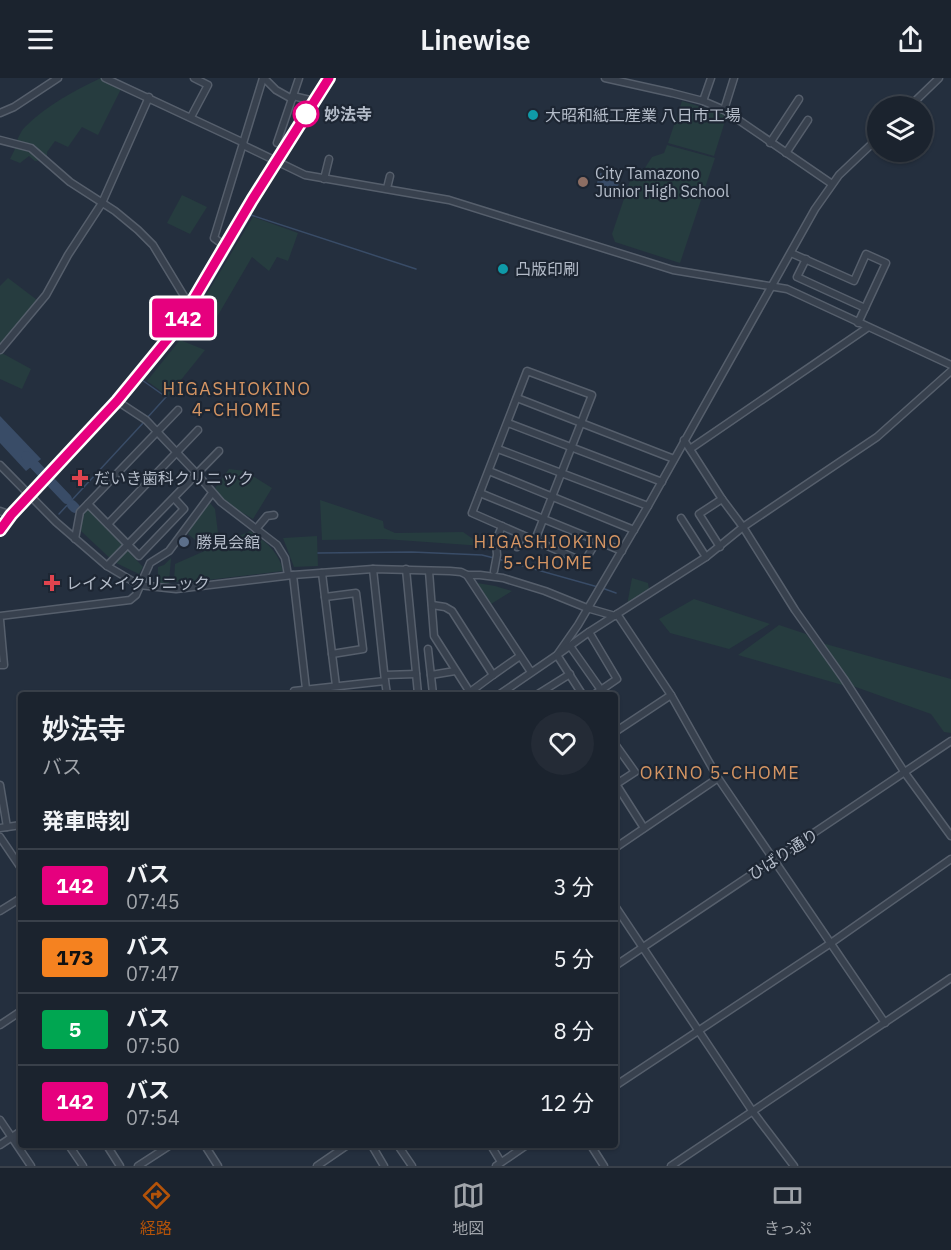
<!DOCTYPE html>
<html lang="ja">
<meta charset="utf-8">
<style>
:root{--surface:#1b232e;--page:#242b36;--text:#f1f3f6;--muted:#a0a4aa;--line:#39404a;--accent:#b45309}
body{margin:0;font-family:"IBM Plex Sans","Noto Sans JP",sans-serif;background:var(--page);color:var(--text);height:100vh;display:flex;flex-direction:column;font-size:22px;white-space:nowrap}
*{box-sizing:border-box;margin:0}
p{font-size:20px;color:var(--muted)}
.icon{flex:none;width:33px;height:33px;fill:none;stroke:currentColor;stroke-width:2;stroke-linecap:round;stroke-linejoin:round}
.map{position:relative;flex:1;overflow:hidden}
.sheet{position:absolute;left:18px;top:614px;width:600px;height:456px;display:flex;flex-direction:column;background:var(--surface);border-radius:6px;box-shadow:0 2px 4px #0004,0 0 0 2px var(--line)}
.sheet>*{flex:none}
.badge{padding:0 12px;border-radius:4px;font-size:21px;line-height:39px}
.buttons{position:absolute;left:867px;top:18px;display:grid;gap:12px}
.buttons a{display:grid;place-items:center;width:66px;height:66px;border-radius:50%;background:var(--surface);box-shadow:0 2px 4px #0004,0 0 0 2px var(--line);font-size:30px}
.map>.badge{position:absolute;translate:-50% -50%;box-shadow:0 0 0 3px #fff}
h2{padding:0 24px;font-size:22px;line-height:54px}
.round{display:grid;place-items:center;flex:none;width:63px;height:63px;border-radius:32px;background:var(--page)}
.summary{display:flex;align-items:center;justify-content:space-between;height:102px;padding:0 24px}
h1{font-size:28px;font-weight:600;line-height:45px}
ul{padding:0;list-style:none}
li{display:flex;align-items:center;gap:18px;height:72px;padding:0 24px;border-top:2px solid var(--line)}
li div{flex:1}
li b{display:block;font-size:22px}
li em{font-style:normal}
li .badge{min-width:66px;font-weight:700;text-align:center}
header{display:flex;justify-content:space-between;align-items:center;height:78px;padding:0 24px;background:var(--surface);font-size:27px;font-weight:600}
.dock{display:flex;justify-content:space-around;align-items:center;height:84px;border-top:2px solid var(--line);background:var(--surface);font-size:16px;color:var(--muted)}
.dock a{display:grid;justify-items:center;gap:3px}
.dock .on{color:var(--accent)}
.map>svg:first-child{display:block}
.green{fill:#263c3f}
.water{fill:#394c67}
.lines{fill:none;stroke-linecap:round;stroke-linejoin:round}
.stream{stroke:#394c67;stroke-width:1.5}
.river{stroke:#394c67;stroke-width:10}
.minor-casing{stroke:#565f6c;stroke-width:9}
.highway-casing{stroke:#434c59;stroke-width:12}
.minor{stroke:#38414e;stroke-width:6}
.highway{stroke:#746855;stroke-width:9}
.line-casing{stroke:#fff;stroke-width:14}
.line{stroke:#e6007e;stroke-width:9}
.stop-dot{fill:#fff;stroke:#e6007e;stroke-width:3}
.culture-dot{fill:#0f9aa8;stroke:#1d2633;stroke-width:2}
.education-dot{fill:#8d6e63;stroke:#1d2633;stroke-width:2}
.health-dot{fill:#e0444e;stroke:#1d2633;stroke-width:2}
.service-dot{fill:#5c6f8a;stroke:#1d2633;stroke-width:2}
.labels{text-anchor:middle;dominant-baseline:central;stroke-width:4.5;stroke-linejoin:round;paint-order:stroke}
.stop-label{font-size:16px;font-weight:bold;fill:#b4bcc9;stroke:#1d2633;text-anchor:start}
.poi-label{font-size:16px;fill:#b4bcc9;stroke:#1d2633;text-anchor:start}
.street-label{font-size:16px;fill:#b4bcc9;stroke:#1d2633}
.neighbourhood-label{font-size:18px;letter-spacing:1.5px;fill:#d59563;stroke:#1d2633}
</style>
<header><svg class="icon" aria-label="menu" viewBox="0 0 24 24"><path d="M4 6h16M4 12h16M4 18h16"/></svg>Linewise<svg class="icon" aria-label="share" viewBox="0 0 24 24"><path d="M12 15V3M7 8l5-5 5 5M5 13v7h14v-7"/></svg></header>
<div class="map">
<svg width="951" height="1088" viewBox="0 0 951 1088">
<rect width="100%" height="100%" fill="#242f3e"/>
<!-- green -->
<g class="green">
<path d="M 101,0 L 122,9 L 98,57 L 82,49 L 68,69 L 55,63 L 47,74 L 47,82 L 16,64 C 19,59 21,52 26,48 C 46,28 75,12 101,0 Z"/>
<path d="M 682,23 L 727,37 L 714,78 L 668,65 Z"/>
<path d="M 667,67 L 715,80 L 680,185 L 615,164 L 612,156 L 630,103 L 637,102 L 652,79 L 664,75 Z"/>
<path d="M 16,69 L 31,70 L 44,82 L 35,83 L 29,78 L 20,85 L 10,81 Z"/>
<path d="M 182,117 L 207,129 L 190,156 L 167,145 Z"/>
<path d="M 253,139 L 298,155 L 288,183 L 277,179 L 269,193 L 252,179 L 207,256 L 187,249 Z"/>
<path d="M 8,200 L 37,222 L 0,271 L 0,208 Z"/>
<path d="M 180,262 L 205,272 L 168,318 L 147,303 Z"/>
<path d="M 0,274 L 31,291 L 22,311 L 0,301 Z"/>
<path d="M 229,391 L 245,393 L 272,410 L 253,441 L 222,423 L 213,413 Z"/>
<path d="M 320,422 L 383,443 L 384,450 L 395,455 L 463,454 L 483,468 L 384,461 L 322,462 Z"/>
<path d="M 210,425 L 215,431 L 219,463 L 205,470 L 188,456 L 194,445 Z"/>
<path d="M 88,431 L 143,489 L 139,496 L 114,484 L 81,453 L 83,435 Z"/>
<path d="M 250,453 C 266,464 279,474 283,493 L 199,503 L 174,504 L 175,486 Z"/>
<path d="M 317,458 L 318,488 L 294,489 L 283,460 Z"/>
<path d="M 171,480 L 169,505 L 158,505 L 158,489 L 164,487 Z"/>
<path d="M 632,500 L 648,505 L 649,511 L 627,527 Z"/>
<path d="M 477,505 L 495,508 L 512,513 L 491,526 Z"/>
<path d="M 694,521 L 770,546 L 729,571 L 670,555 L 659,541 Z"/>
<path d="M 779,547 L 806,556 L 846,608 L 738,577 Z"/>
<path d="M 822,565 L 951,601 L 951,655 L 944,654 L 931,636 L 853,608 Z"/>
</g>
<!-- water -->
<g class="water">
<path d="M 600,95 L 620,101 L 616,115 L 596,108 Z"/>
<path d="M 0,338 L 41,381 L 26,393 L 0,365 Z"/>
</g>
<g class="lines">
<!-- stream -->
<g class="stream">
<path d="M 147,340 L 166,319 L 142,302 L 182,254 L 251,137 L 416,191"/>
<path d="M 59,436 L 144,344"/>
<path d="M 318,475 L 412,474 L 482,477 L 494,480"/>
<path d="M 498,481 L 598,509"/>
<path d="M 602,510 L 616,515"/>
</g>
<!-- river -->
<g class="river">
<path d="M 26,378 L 67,421"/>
<path d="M 72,427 L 75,430"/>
</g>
<defs>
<g id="minor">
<path d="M 105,0 L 242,64 L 245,68 L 305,97 L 449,122 L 673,192 L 787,211 L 951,287"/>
<path d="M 264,0 L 276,12 L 292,21"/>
<path d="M 605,0 L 672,15 L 703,23 L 724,32 L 832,106"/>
<path d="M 293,18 L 314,23"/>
<path d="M 703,23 L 711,0"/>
<path d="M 910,28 L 939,0"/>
<path d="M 724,32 L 734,0"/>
<path d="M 0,35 L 14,29 L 58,0"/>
<path d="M 191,39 L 208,7 L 194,0"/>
<path d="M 0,62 L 31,70 L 70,104 L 115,133 L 138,152 L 153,167 L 187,223 L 192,223"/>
<path d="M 277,65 L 299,0"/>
<path d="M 770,65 L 799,21"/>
<path d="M 786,75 L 808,42"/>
<path d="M 324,101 L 329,81"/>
<path d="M 387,110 L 390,98"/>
<path d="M 225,168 L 214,160 L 263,0"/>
<path d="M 791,175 L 854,203 L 866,176 L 886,185 L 858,245"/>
<path d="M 806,181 L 797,199 L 865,230"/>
<path d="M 0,272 L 46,217 L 68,177 L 102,125 L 149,19"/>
<path d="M 517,320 L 674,381"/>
<path d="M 117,323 L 146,342 L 197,396 L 221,424 L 277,467 L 285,480 L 288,497"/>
<path d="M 508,345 L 662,404"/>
<path d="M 684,362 L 722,421 L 743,449 L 795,532 L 844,601 L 905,695 L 951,758"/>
<path d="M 498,371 L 648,428"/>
<path d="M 690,371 L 867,250"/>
<path d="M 0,387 L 56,444 L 107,488 L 139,507 L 176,511 L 293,497 L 373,491 L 450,493 L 461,494 L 467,497 L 480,497 L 503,500 L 545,513 L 587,530 L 615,538"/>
<path d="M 489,393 L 634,452"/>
<path d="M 480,415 L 622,473"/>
<path d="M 88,426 L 139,478 L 184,431 L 174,420"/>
<path d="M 0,433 L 11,437"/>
<path d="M 681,440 L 706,479"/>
<path d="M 108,446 L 198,352"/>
<path d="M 256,451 L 267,438 L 274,437"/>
<path d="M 75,461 L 80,434 L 178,332"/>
<path d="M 535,462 L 592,317 L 527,293 L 472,435 L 584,484 L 597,463"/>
<path d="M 517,469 L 522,457"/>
<path d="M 720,469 L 699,436 L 722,421"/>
<path d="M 107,488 L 219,373"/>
<path d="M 406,491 L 418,616"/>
<path d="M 429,493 L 434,558 L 471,616"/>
<path d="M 494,493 L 497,477 L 496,463 L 502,448"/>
<path d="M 322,495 L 336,608"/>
<path d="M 293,497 L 306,611"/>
<path d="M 467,497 L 531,594"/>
<path d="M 325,519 L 356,515 L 363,571 L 332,576"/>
<path d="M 432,527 L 445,529 L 452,533 L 493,597 L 470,614"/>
<path d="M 617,536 L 671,617 L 718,700 L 885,945"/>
<path d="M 0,538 L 130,522 L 136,517 L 150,485 L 169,473 L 212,415"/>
<path d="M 0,542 L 4,587 L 0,587"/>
<path d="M 589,554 L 617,601 L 595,616"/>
<path d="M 570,568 L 601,612"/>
<path d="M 428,571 L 433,616"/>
<path d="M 385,597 L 416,596"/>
<path d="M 431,597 L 455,593"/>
<path d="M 493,597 L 520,578"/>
<path d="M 385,603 L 387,616"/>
<path d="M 294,613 L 385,603 L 373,491"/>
<path d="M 500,616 L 557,577 L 578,547 L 648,428 L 815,131 L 839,97 L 878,60"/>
<path d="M 538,616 L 570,596"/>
<path d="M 582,616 L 557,577 L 589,554 L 706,479 L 743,449 L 877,359 L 951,293"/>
<path d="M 615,654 L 671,617"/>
<path d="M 615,666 L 635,694 L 615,707"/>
<path d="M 616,706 L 644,750"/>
<path d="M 0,707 L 7,749"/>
<path d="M 0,750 L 21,747"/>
<path d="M 0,759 L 21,790"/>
<path d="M 615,770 L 718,700"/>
<path d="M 615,828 L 753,1034 L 794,1088"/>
<path d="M 0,833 L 21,820"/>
<path d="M 615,888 L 951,663"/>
<path d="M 0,947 L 21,933"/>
<path d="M 615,1008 L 831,865 L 951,781"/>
<path d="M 0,1042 L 31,1088"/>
<path d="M 68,1066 L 83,1088"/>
<path d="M 106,1066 L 120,1088"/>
<path d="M 204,1066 L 218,1088"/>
<path d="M 371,1066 L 384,1088"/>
<path d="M 397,1066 L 412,1088"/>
<path d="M 490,1066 L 501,1084"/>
<path d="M 590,1066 L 604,1088"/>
<path d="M 0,1067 L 21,1053"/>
<path d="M 138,1088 L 172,1066"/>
<path d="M 317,1088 L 349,1066"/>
<path d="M 496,1088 L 528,1066"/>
<path d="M 671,1088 L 951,900"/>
</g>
<path id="highway" d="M 0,452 L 11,437 L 117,323 L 175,251 L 252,122 L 329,0"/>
</defs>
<!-- minor casing -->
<use href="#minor" class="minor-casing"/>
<!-- highway casing -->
<use href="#highway" class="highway-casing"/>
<!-- minor -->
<use href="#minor" class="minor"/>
<!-- highway -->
<use href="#highway" class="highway"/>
</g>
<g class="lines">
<defs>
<path id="line" d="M 0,452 L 11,437 L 117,323 L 176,251 L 252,122 L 329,0"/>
</defs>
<!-- line casing -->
<use href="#line" class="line-casing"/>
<!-- line -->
<use href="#line" class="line"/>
</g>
<!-- markers -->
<circle class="stop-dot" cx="306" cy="36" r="12"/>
<g class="culture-dot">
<circle cx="533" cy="37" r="6"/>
<circle cx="503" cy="191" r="6"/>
</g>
<circle class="education-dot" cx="583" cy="104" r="6"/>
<g class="health-dot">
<path d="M77 391h6v6h6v6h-6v6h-6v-6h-6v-6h6z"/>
<path d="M49 496h6v6h6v6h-6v6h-6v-6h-6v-6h6z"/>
</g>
<circle class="service-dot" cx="184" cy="464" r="6"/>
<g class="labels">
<!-- stop labels -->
<g class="stop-label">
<text x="324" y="36">妙法寺</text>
</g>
<!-- poi labels -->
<g class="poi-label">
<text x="545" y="37">大昭和紙工産業 八日市工場</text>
<text x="595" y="95">City Tamazono<tspan x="595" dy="18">Junior High School</tspan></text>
<text x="515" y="191">凸版印刷</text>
<text x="94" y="400">だいき歯科クリニック</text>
<text x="196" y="464">勝見会館</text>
<text x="66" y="505">レイメイクリニック</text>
</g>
<!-- street labels -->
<g class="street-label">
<text transform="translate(783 776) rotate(-33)">ひばり通り</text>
</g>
<!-- neighbourhood labels -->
<g class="neighbourhood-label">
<text x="237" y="310">HIGASHIOKINO<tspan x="237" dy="21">4-CHOME</tspan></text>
<text x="548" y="463">HIGASHIOKINO<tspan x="548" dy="21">5-CHOME</tspan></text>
<text x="720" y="694">OKINO 5-CHOME</text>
</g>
</g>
</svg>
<div class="buttons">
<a><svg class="icon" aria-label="layers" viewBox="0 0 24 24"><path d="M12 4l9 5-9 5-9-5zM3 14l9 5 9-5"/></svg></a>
</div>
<b class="badge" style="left:183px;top:240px;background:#e6007e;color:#fff">142</b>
<section class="sheet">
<div class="summary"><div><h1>妙法寺</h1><p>バス</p></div><a class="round"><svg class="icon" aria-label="heart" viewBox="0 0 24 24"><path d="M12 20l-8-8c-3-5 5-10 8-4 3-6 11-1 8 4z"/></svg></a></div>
<h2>発車時刻</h2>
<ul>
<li><span class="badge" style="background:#e6007e;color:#fff">142</span><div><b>バス</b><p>07:45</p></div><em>3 分</em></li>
<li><span class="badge" style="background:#f58220;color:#111">173</span><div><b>バス</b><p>07:47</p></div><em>5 分</em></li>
<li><span class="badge" style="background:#00a651;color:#fff">5</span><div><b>バス</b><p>07:50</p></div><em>8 分</em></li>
<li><span class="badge" style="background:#e6007e;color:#fff">142</span><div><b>バス</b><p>07:54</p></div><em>12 分</em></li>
</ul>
</section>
</div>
<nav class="dock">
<a class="on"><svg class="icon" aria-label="directions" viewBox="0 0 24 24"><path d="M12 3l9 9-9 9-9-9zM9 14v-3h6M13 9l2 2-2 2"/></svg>経路</a>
<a><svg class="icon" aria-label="map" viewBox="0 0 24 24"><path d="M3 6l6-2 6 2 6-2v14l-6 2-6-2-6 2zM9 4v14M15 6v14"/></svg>地図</a>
<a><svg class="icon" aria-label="tickets" viewBox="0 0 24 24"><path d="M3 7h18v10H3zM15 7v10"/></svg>きっぷ</a>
</nav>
